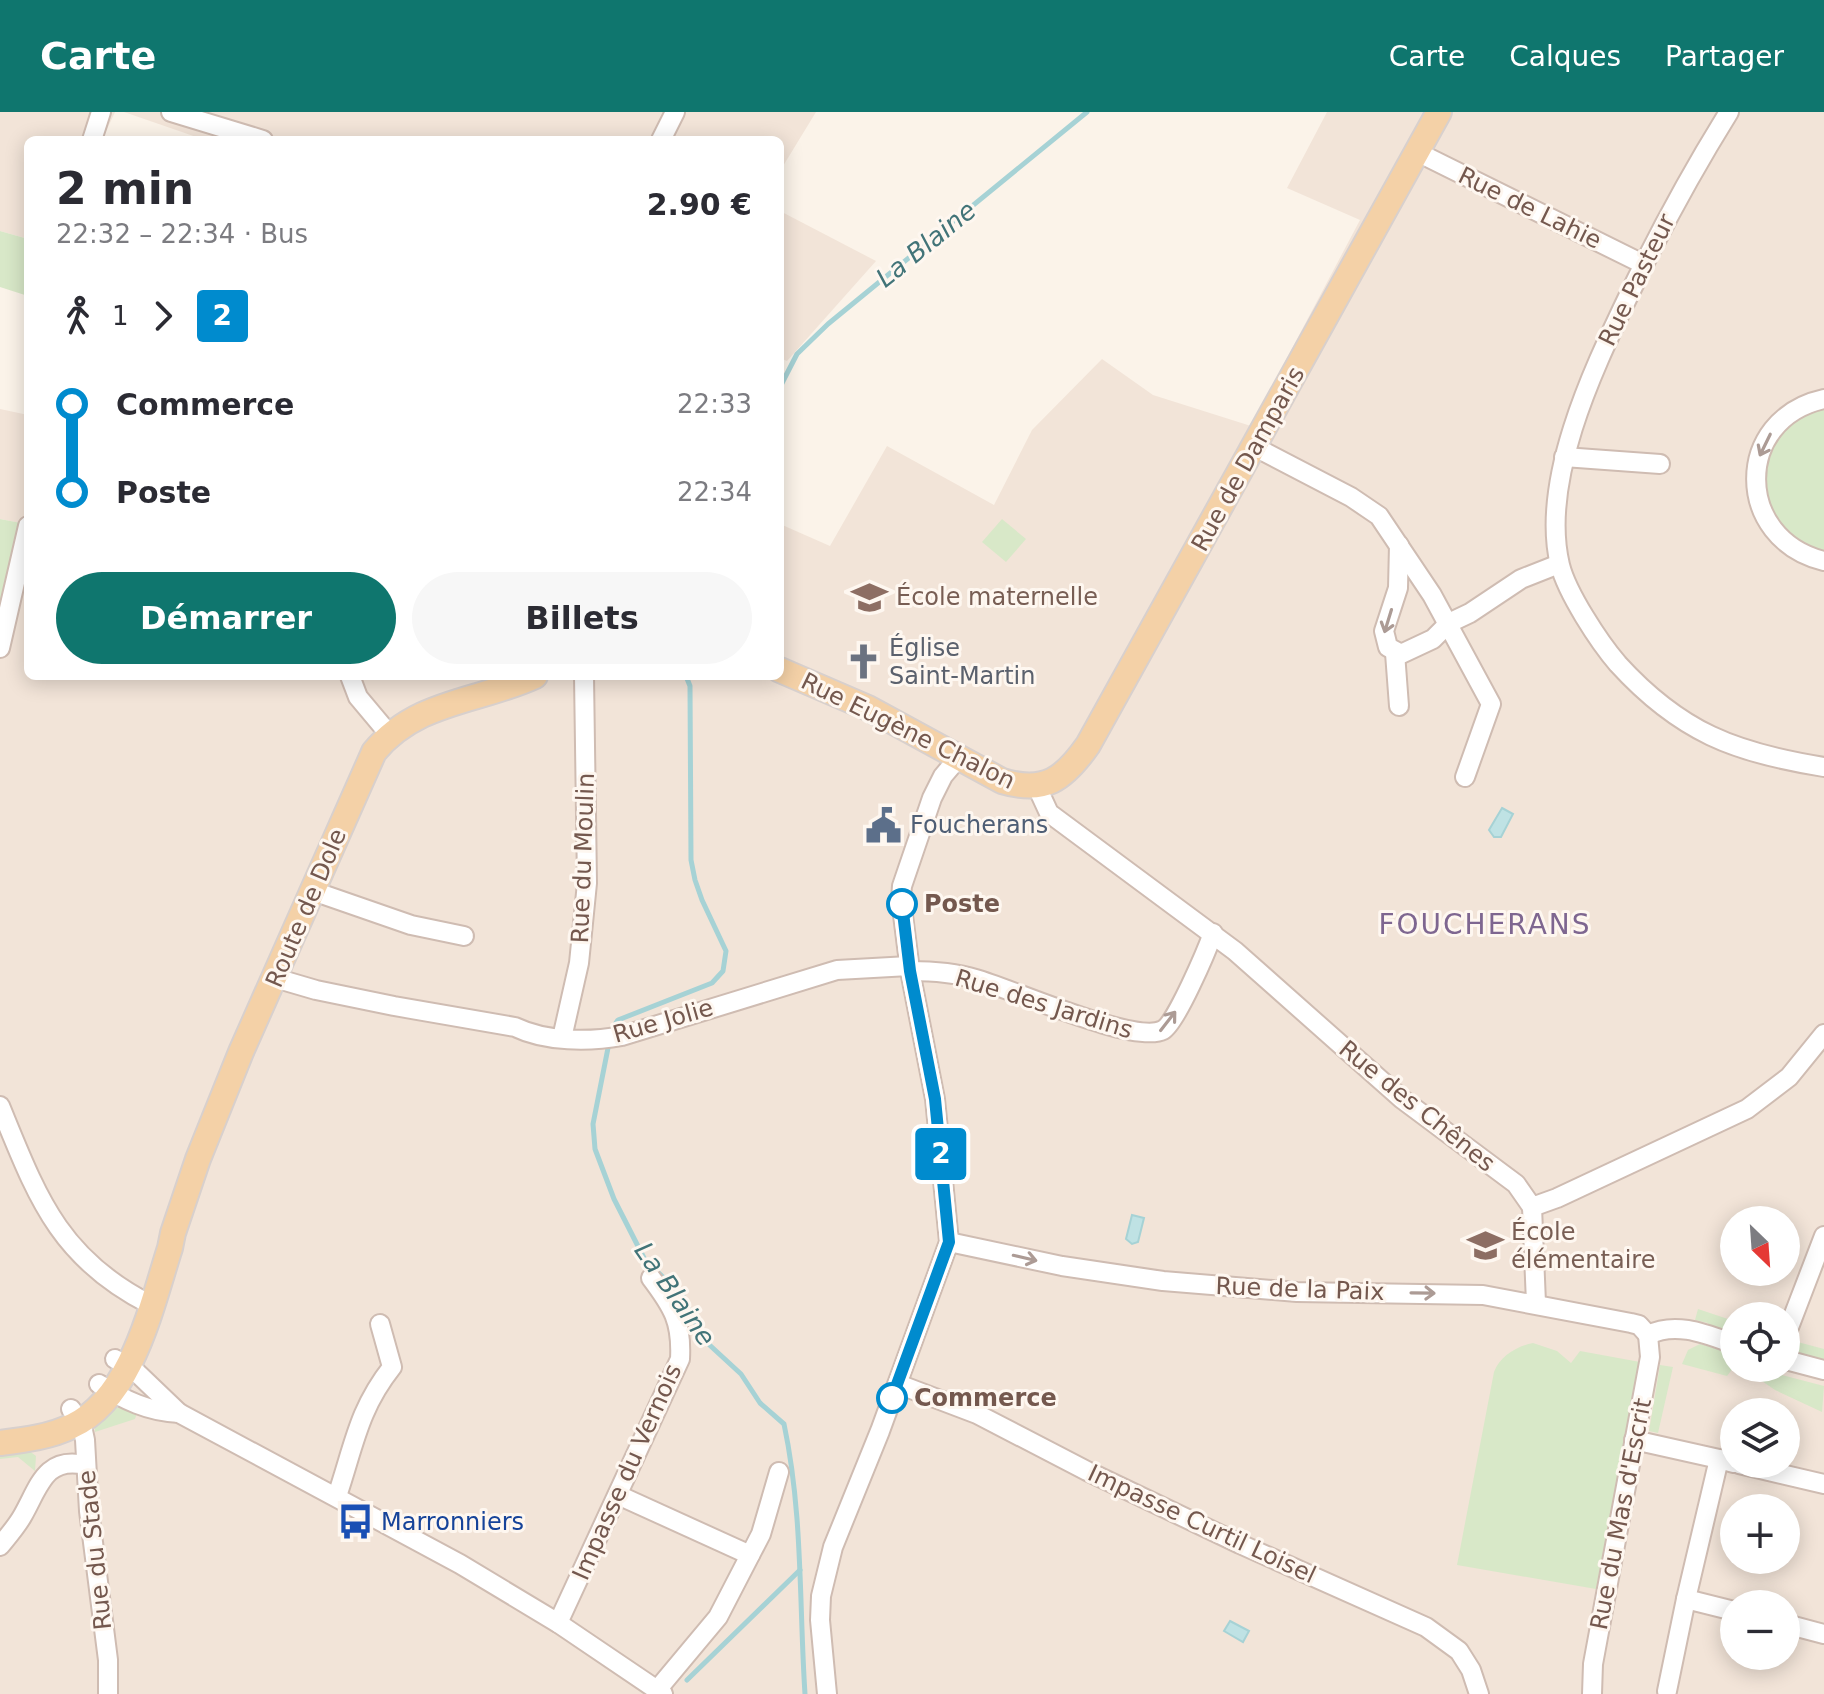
<!DOCTYPE html>
<html lang="fr">
<meta charset="utf-8">
<style>
:root{--surface:#fff;--page:#f7f7f7;--text:#2b2b33;--muted:#7c7c81;--accent:#0f766e}
body{margin:0;font-family:"DejaVu Sans",sans-serif;background:var(--page);color:var(--text);height:100vh;display:flex;flex-direction:column;font-size:30px;white-space:nowrap}
*{box-sizing:border-box;margin:0}
p{font-size:26px;color:var(--muted)}
.icon{flex:none;width:44px;height:44px;fill:none;stroke:currentColor;stroke-width:2;stroke-linecap:round;stroke-linejoin:round}
.map{position:relative;flex:1;overflow:hidden}
.sheet{position:absolute;left:24px;top:24px;width:760px;height:544px;display:flex;flex-direction:column;background:var(--surface);border-radius:12px;box-shadow:0 4px 20px #0003}
.sheet>*{flex:none}
.badge{padding:0 16px;border-radius:6px;font-size:28px;line-height:52px}
.needle{width:52px;rotate:155deg}
.fabs{position:absolute;left:1720px;top:1094px;display:grid;gap:16px}
.fabs a{display:grid;place-items:center;width:80px;height:80px;border-radius:50%;background:var(--surface);box-shadow:0 4px 20px #0003;font-size:40px}
.map>.badge{position:absolute;translate:-50% -50%;box-shadow:0 0 0 4px #fff}
.legs{display:flex;align-items:center;gap:12px;height:88px;padding:0 32px;font-size:26px}
.legs p{margin-inline-start:auto}
.overview{display:flex;align-items:center;justify-content:space-between;height:136px;padding:0 32px}
h1{font-size:44px;font-weight:600;line-height:60px}
.cta{display:flex;gap:16px;margin-top:auto;padding:16px 32px}
.cta a{flex:1;height:92px;border-radius:48px;background:var(--accent);color:#fff;font-size:32px;font-weight:600;line-height:92px;text-align:center}
.cta a+a{background:var(--page);color:var(--text)}
ul{padding:0 32px;list-style:none}
li{display:flex;align-items:center;gap:28px;height:88px;font-size:30px}
li i{display:grid;place-items:center;width:12px;height:100%;margin:0 10px;background:currentColor}
li i::after{content:'';width:20px;height:20px;margin:-10px;border:6px solid;border-radius:50%;background:var(--surface)}
li p{margin-inline-start:auto}
li:first-child i{background:linear-gradient(#0000 50%,currentColor 0)}
li:last-child i{background:linear-gradient(currentColor 50%,#0000 0)}
header{display:flex;align-items:center;gap:48px;box-sizing:border-box;height:112px;padding:0 40px;background:var(--accent);color:#fff}
header strong{font-size:38px}
nav{display:flex;gap:44px;margin-inline-start:auto;font-size:28px}
.map>svg:first-child{display:block}
.residential{fill:#f2e4d8;fill-rule:evenodd}
.green{fill:#d8e8c8}
.water{fill:#bfe2e4;stroke:#a6d2d5;stroke-width:2}
.lines{fill:none;stroke-linecap:round;stroke-linejoin:round}
.stream{stroke:#a6d2d5;stroke-width:5}
.minor-casing{stroke:#cfbcb2;stroke-width:22}
.major-casing{stroke:#d8d0cd;stroke-width:28}
.minor{stroke:#fff;stroke-width:18}
.major{stroke:#f4d1a7;stroke-width:24}
.oneway{stroke:#ac9b95}
.line-1-casing{stroke:#fff;stroke-width:18}
.line-1{stroke:#008bce;stroke-width:12}
.stop-1-dot{fill:#fff;stroke:#008bce;stroke-width:4}
.labels{text-anchor:middle;dominant-baseline:central;stroke-width:6;stroke-linejoin:round;paint-order:stroke}
.street-label{font-size:24px;fill:#74584e;stroke:#fef7f0}
.education-label{font-size:24px;fill:#785e54;stroke:#fef7f0;text-anchor:start}
.worship-label{font-size:24px;fill:#5b616d;stroke:#fef7f0;text-anchor:start}
.service-label{font-size:24px;fill:#4e5e75;stroke:#fef7f0;text-anchor:start}
.stop-label{font-size:24px;font-weight:bold;fill:#74584e;stroke:#fef7f0;text-anchor:start}
.transit-label{font-size:24px;fill:#164399;stroke:#fef7f0;text-anchor:start}
.water-label{font-size:26px;font-style:italic;fill:#427478;stroke:#fef7f0}
.quarter-label{font-size:28px;letter-spacing:2px;fill:#7e6690;stroke:#fef7f0}
</style>
<header>
<strong>Carte</strong>
<nav><a>Carte</a><a>Calques</a><a>Partager</a></nav>
</header>
<div class="map">
<svg width="1824" height="1582" viewBox="0 0 1824 1582">
<rect width="100%" height="100%" fill="#fbf3e9"/>
<!-- residential -->
<g class="residential">
<path d="M 0,0 L 115,0 L 102,28 L 28,28 L 28,127 L 0,119 Z"/>
<path d="M 124,0 L 816,0 L 780,59 L 780,28 L 205,28 Z"/>
<path d="M 1327,0 L 1824,0 L 1824,1582 L 0,1582 L 0,511 L 25,412 L 0,407 L 0,297 L 28,303 L 28,564 L 780,564 L 780,412 L 830,434 L 887,334 L 994,393 L 1032,318 L 1102,247 L 1153,283 L 1251,314 L 1360,108 L 1287,76 ZM 1734,1108 L 1786,1108 L 1786,1160 L 1734,1160 ZM 1734,1204 L 1786,1204 L 1786,1256 L 1734,1256 ZM 1734,1300 L 1786,1300 L 1786,1352 L 1734,1352 ZM 1734,1396 L 1786,1396 L 1786,1448 L 1734,1448 ZM 1734,1492 L 1786,1492 L 1786,1544 L 1734,1544 Z"/>
<path d="M 780,99 L 876,149 L 787,249 L 780,246 Z"/>
</g>
<!-- green -->
<g class="green">
<path d="M 0,119 L 28,127 L 28,184 L 0,175 Z"/>
<path d="M 1824,294 L 1824,442 L 1786,424 L 1763,386 L 1764,349 L 1787,311 Z"/>
<path d="M 0,407 L 26,412 L 0,511 Z"/>
<path d="M 1002,407 L 1026,427 L 1006,450 L 982,430 Z"/>
<path d="M 1698,1197 L 1734,1209 L 1734,1224 L 1708,1215 L 1708,1211 L 1695,1208 Z"/>
<path d="M 1794,1229 L 1824,1237 L 1824,1251 L 1794,1243 Z"/>
<path d="M 1533,1231 L 1557,1239 L 1571,1251 L 1580,1239 L 1640,1250 L 1596,1477 L 1457,1453 L 1494,1260 C 1500,1244 1517,1234 1533,1231 Z"/>
<path d="M 1700,1232 L 1734,1242 L 1734,1255 L 1727,1264 L 1682,1252 L 1688,1238 Z"/>
<path d="M 1660,1253 L 1673,1255 L 1658,1321 L 1649,1319 Z"/>
<path d="M 1743,1256 L 1755,1256 L 1824,1274 L 1822,1300 L 1775,1278 Z"/>
<path d="M 110,1295 L 138,1298 L 135,1307 L 95,1320 L 95,1313 Z"/>
<path d="M 28,1338 L 36,1344 L 35,1359 L 18,1345 L 0,1347 L 0,1339 Z"/>
</g>
<!-- water -->
<g class="water">
<path d="M 1502,696 L 1513,702 L 1501,725 L 1494,725 L 1489,718 Z"/>
<path d="M 1132,1103 L 1144,1106 L 1138,1130 L 1132,1132 L 1126,1127 Z"/>
<path d="M 1230,1509 L 1249,1519 L 1243,1530 L 1224,1519 Z"/>
</g>
<g class="lines">
<!-- stream -->
<g class="stream">
<path d="M 780,275 L 797,242 L 828,212 L 1087,0"/>
<path d="M 612,917 L 618,908 L 712,871 L 723,859 L 726,839 L 702,788 L 695,768 L 691,748 L 690,574 L 686,564"/>
<path d="M 608,936 L 593,1012 L 595,1037 L 614,1087 L 645,1148 L 683,1184 L 703,1227 L 741,1262 L 760,1291 L 784,1312 C 803,1401 799,1491 805,1582"/>
<path d="M 687,1568 L 800,1458"/>
</g>
<defs>
<g id="minor">
<path d="M 171,0 L 263,28"/>
<path d="M 1729,0 C 1691,61 1658,122 1627,187 C 1592,260 1540,370 1560,453 C 1567,481 1599,530 1618,552 C 1680,620 1735,641 1824,655"/>
<path d="M 92,28 L 101,0"/>
<path d="M 661,28 L 675,0"/>
<path d="M 1417,40 L 1643,152"/>
<path d="M 1824,287 C 1733,307 1734,427 1824,449"/>
<path d="M 1255,335 L 1351,385 L 1379,404 L 1432,483 L 1491,592 L 1465,665"/>
<path d="M 1564,345 L 1660,352"/>
<path d="M 1399,433 L 1398,476 L 1384,519 L 1388,535 L 1401,542 L 1433,527 L 1449,511 L 1470,501 L 1521,467 L 1559,452"/>
<path d="M 0,536 L 28,414"/>
<path d="M 1395,541 L 1399,594"/>
<path d="M 350,564 L 358,585 L 389,622"/>
<path d="M 1037,675 L 1049,701 L 1235,839 L 1402,987 L 1516,1072 L 1532,1095 L 1557,1086 L 1747,997 L 1789,965 L 1824,922"/>
<path d="M 313,779 L 411,813 L 464,824"/>
<path d="M 910,859 C 931,859 956,861 976,867 C 1012,877 1135,933 1163,918 C 1176,911 1207,838 1213,821"/>
<path d="M 275,866 L 316,878 L 394,894 L 515,915 C 546,930 589,930 622,924 L 837,858 L 909,854"/>
<path d="M 562,926 L 579,851 L 587,771 L 584,564"/>
<path d="M 0,994 C 37,1084 58,1146 151,1193"/>
<path d="M 1532,1095 L 1536,1191"/>
<path d="M 949,1130 L 1062,1154 L 1163,1169 L 1297,1180 L 1483,1183 L 1631,1211 L 1639,1213 L 1648,1223"/>
<path d="M 1648,1223 C 1676,1209 1706,1222 1734,1232"/>
<path d="M 1786,1223 L 1824,1124"/>
<path d="M 115,1247 L 133,1257 L 179,1301"/>
<path d="M 1786,1248 L 1824,1258"/>
<path d="M 99,1272 C 124,1288 149,1300 179,1301 L 460,1452 L 558,1511 L 663,1582"/>
<path d="M 898,1272 L 977,1302 L 1087,1359 L 1240,1432 L 1426,1515 L 1459,1539 L 1471,1558 L 1479,1582"/>
<path d="M 71,1297 L 82,1314 L 85,1328 L 89,1399 L 108,1548 L 108,1582"/>
<path d="M 1634,1328 L 1719,1347"/>
<path d="M 1734,1351 L 1719,1347 L 1686,1487 L 1734,1499"/>
<path d="M 1739,1352 L 1824,1372"/>
<path d="M 618,1383 L 750,1443"/>
<path d="M 337,1384 C 354,1334 358,1298 392,1255 L 380,1212"/>
<path d="M 0,1434 C 8,1424 17,1414 23,1403 C 39,1375 45,1344 85,1353"/>
<path d="M 558,1511 L 680,1247 C 682,1210 673,1195 651,1166"/>
<path d="M 1786,1512 L 1824,1522"/>
<path d="M 657,1578 L 718,1505 L 761,1422 L 779,1360"/>
<path d="M 1667,1579 L 1686,1487"/>
<path d="M 827,1582 L 820,1508 L 821,1484 L 833,1435 L 880,1319 L 949,1130 L 935,987 L 910,859 L 901,787 L 902,774 L 932,686 L 943,664 L 960,644"/>
<path d="M 1592,1582 L 1593,1552 L 1650,1245 L 1648,1223"/>
</g>
<g id="major">
<path d="M 780,558 L 868,596 L 1002,669 C 1045,682 1064,667 1088,633 L 1439,0"/>
<path d="M 0,1331 C 24,1328 50,1325 72,1314 C 132,1286 151,1195 170,1136 L 173,1121 L 198,1047 L 241,940 L 374,640 C 417,588 479,590 535,564"/>
</g>
</defs>
<!-- minor casing -->
<use href="#minor" class="minor-casing"/>
<!-- major casing -->
<use href="#major" class="major-casing"/>
<!-- minor -->
<use href="#minor" class="minor"/>
<!-- major -->
<use href="#major" class="major"/>
</g>
<!-- one-way arrows -->
<defs><path id="oneway-shaft" d="M-6 0H5M1.5-3L5.5 0L1.5 3" fill="none" stroke-width="1.6" stroke-linecap="round" stroke-linejoin="round" transform="scale(2)"/></defs>
<g class="oneway">
<use href="#oneway-shaft" transform="translate(1765 333) rotate(116)"/>
<use href="#oneway-shaft" transform="translate(1388 509) rotate(107)"/>
<use href="#oneway-shaft" transform="translate(1168 909) rotate(-52)"/>
<use href="#oneway-shaft" transform="translate(1025 1146) rotate(13)"/>
<use href="#oneway-shaft" transform="translate(1423 1181) rotate(1)"/>
</g>
<g class="lines">
<defs>
<path id="line-1" d="M 892,1286 L 949,1130 L 935,987 L 910,859 L 902,792"/>
</defs>
<!-- line-1 casing -->
<use href="#line-1" class="line-1-casing"/>
<!-- line-1 -->
<use href="#line-1" class="line-1"/>
</g>
<!-- icons -->
<defs>
<symbol id="school-bare" viewBox="-9 -9 18 18"><path d="M0-5L7-2L0 1L-7-2ZM-4 1L0 2.5L4 1V4Q0 6-4 4Z" fill="#8d6e63" stroke="#fef7f0" stroke-width="2.5" paint-order="stroke"/></symbol>
<symbol id="church-bare" viewBox="-9 -9 18 18"><path d="M-1.2-6h2.4v3.5h3.3v2.4h-3.3V6h-2.4V-.1h-3.3v-2.4h3.3Z" fill="#6b7280" stroke="#fef7f0" stroke-width="2.5" paint-order="stroke"/></symbol>
<symbol id="civic-bare" viewBox="-9 -9 18 18"><path d="M-.6-6.5H3V-4.5H.6V-3L4-1V1h2V6H-6V1h2V-1L-.6-3ZM-1.2 2.5V6h2.4V2.5Z" fill="#5c6f8a" stroke="#fef7f0" stroke-width="2.5" paint-order="stroke"/></symbol>
<symbol id="bus-bare" viewBox="-9 -9 18 18"><path d="M-5-6H5V4H4V6H2V4H-2V6H-4V4H-5ZM-3.5-4V0h7V-4ZM-3.5 1.2v1.5H-2V1.2ZM2 1.2v1.5H3.5V1.2Z" fill="#1a4fb4" stroke="#fef7f0" stroke-width="2.5" paint-order="stroke"/></symbol>
</defs>
<g fill-rule="evenodd">
<use href="#school-bare" x="844" y="460" width="51" height="51"/>
<use href="#church-bare" x="838" y="524" width="51" height="51"/>
<use href="#civic-bare" x="858" y="688" width="51" height="51"/>
<use href="#school-bare" x="1460" y="1108" width="51" height="51"/>
<use href="#bus-bare" x="330" y="1384" width="51" height="51"/>
</g>
<!-- markers -->
<g class="stop-1-dot">
<circle cx="902" cy="792" r="14"/>
<circle cx="892" cy="1286" r="14"/>
</g>
<g class="labels">
<!-- street labels -->
<g class="street-label">
<text transform="translate(1530 96) rotate(26)">Rue de Lahie</text>
<text transform="translate(1637 168) rotate(-64)">Rue Pasteur</text>
<text transform="translate(1248 347) rotate(-61)">Rue de Damparis</text>
<text transform="translate(908 619) rotate(26)">Rue Eugène Chalon</text>
<text transform="translate(583 746) rotate(-88)">Rue du Moulin</text>
<text transform="translate(306 796) rotate(-67)">Route de Dole</text>
<text transform="translate(1044 892) rotate(17)">Rue des Jardins</text>
<text transform="translate(663 909) rotate(-16)">Rue Jolie</text>
<text transform="translate(1417 994) rotate(39)">Rue des Chênes</text>
<text transform="translate(1300 1177) rotate(2)">Rue de la Paix</text>
<text transform="translate(627 1360) rotate(-66)">Impasse du Vernois</text>
<text transform="translate(1621 1402) rotate(-79)">Rue du Mas d'Escrit</text>
<text transform="translate(1202 1412) rotate(25)">Impasse Curtil Loisel</text>
<text transform="translate(95 1438) rotate(-96)">Rue du Stade</text>
</g>
<!-- education labels -->
<g class="education-label">
<text x="896" y="485">École maternelle</text>
<text x="1511" y="1120">École<tspan x="1511" dy="28">élémentaire</tspan></text>
</g>
<!-- worship labels -->
<g class="worship-label">
<text x="889" y="536">Église<tspan x="889" dy="28">Saint-Martin</tspan></text>
</g>
<!-- service labels -->
<g class="service-label">
<text x="910" y="713">Foucherans</text>
</g>
<!-- stop labels -->
<g class="stop-label">
<text x="924" y="792">Poste</text>
<text x="914" y="1286">Commerce</text>
</g>
<!-- transit labels -->
<g class="transit-label">
<text x="381" y="1410">Marronniers</text>
</g>
<!-- water labels -->
<g class="water-label">
<text transform="translate(926 132) rotate(-39)">La Blaine</text>
<text transform="translate(675 1182) rotate(55)">La Blaine</text>
</g>
<!-- quarter labels -->
<g class="quarter-label">
<text x="1485" y="812">FOUCHERANS</text>
</g>
</g>
</svg>
<div class="fabs">
<a><svg class="needle" viewBox="-14 -14 28 28"><path d="M0-13l5 13h-10z" fill="#e53935"/><path d="M0 13l5-13h-10z" fill="#7c7c81"/></svg></a>
<a><svg class="icon" aria-label="locate" viewBox="0 0 24 24"><circle cx="12" cy="12" r="6"/><path d="M12 2v4M12 18v4M2 12h4M18 12h4"/></svg></a>
<a><svg class="icon" aria-label="layers" viewBox="0 0 24 24"><path d="M12 4l9 5-9 5-9-5zM3 14l9 5 9-5"/></svg></a>
<a>+</a>
<a>−</a>
</div>
<b class="badge" style="left:941px;top:1042px;background:#008bce;color:#fff">2</b>
<section class="sheet">
<div class="overview"><div><h1>2 min</h1><p>22:32 – 22:34 · Bus</p></div><b>2.90 €</b></div>
<div class="legs"><svg class="icon" aria-label="walk" viewBox="0 0 24 24"><circle cx="13" cy="4" r="2"/><path d="M13 8l-2 6 4 7M11 14l-3 7M7 12l3-4h3l4 4"/></svg>1<svg class="icon" aria-label="forward" viewBox="0 0 24 24"><path d="M9 5l7 7-7 7"/></svg><b class="badge" style="background:#008bce;color:#fff">2</b></div>
<ul>
<li><i style="color:#008bce"></i><b>Commerce</b><p>22:33</p></li>
<li><i style="color:#008bce"></i><b>Poste</b><p>22:34</p></li>
</ul>
<div class="cta"><a>Démarrer</a><a>Billets</a></div>
</section>
</div>
